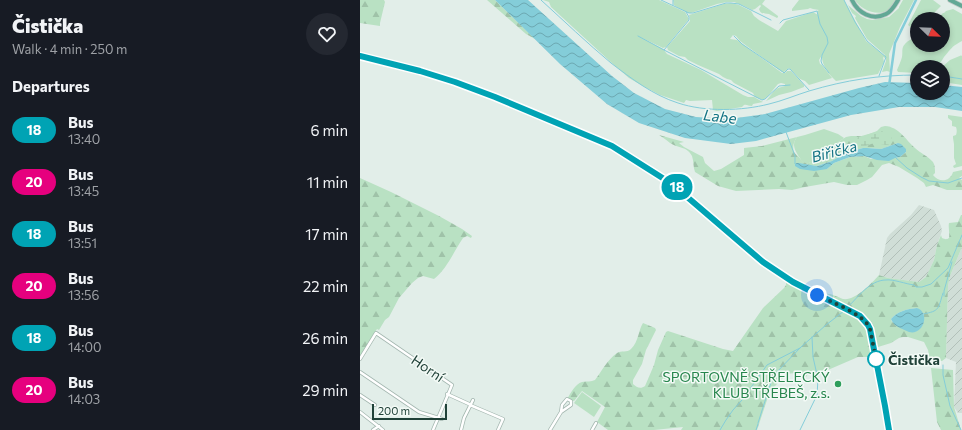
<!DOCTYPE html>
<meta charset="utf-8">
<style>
:root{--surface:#171b24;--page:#242831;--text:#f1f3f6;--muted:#9ea1a6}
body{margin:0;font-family:Commissioner,sans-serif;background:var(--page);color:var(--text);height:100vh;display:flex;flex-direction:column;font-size:15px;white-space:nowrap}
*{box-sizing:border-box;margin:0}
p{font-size:13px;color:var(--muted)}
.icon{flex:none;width:22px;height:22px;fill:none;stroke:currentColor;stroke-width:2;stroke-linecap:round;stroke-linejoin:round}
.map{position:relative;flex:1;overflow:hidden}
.sheet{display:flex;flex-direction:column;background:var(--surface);width:360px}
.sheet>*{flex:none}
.badge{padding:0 8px;border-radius:13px;font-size:14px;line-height:26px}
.needle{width:26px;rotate:113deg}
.controls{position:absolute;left:550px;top:12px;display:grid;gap:8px}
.controls a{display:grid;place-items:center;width:40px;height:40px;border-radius:50%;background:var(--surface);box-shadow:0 2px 6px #0003;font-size:20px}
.scale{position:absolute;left:12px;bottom:10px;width:75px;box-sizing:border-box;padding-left:4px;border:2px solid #204138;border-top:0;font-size:11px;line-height:14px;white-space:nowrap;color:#204138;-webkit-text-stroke:3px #f3faf6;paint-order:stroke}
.you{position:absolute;width:20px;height:20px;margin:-10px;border:3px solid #fff;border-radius:50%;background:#1a73e8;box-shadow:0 0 0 6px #1a73e833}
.map>.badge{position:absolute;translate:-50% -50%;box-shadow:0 0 0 2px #fff}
h2{padding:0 12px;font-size:15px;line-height:36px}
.round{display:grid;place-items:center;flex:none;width:42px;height:42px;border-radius:21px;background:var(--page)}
.head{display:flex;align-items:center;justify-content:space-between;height:68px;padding:0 12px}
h1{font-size:19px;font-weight:800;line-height:30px}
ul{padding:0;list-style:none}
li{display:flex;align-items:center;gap:12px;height:52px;padding:0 12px}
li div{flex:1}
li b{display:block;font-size:15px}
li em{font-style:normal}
li .badge{min-width:44px;font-weight:700;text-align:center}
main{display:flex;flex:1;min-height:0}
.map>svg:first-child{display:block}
.industrial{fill:url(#industrial-furrows)}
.grass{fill:#b9e1c3}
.forest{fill:url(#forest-firs);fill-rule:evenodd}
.wetland{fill:url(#wetland-marsh)}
.water{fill:url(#water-waves)}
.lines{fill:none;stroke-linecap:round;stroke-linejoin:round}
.stream{stroke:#84cdd9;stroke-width:1}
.canal{stroke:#84cdd9;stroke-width:2.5}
.minor-casing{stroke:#a4b7b0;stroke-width:4}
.tertiary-casing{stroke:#a4b7b0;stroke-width:4.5}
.primary-casing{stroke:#c1cac7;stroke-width:5.5}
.minor{stroke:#fff;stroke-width:2.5}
.tertiary{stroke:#fff;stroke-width:3}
.primary{stroke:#62a895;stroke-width:4}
.line-casing{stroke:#fff;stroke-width:9}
.line{stroke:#00a3b4;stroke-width:6}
.walk{stroke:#204138;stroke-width:4;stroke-dasharray:0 7.2}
.stop-dot{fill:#fff;stroke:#00a3b4;stroke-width:2}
.leisure-dot{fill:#2e9e5b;stroke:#f3faf6;stroke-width:1.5}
.labels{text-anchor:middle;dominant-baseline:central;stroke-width:3;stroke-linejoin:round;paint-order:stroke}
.stop-label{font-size:14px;font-weight:bold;fill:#204138;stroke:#f3faf6;text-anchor:start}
.street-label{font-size:14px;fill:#204138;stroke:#f3faf6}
.leisure-label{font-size:14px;fill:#27864d;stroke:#f3faf6;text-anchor:end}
.water-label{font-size:15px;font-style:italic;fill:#137384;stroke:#f3faf6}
</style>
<main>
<section class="sheet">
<div class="head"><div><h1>Čistička</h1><p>Walk · 4 min · 250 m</p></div><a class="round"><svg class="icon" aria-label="heart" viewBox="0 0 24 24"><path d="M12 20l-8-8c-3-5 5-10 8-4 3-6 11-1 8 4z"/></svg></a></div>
<h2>Departures</h2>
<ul>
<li><span class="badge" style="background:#00a3b4;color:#fff">18</span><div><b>Bus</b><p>13:40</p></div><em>6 min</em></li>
<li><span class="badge" style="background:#e6007e;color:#fff">20</span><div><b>Bus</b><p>13:45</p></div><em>11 min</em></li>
<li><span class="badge" style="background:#00a3b4;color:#fff">18</span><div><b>Bus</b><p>13:51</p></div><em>17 min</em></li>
<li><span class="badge" style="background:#e6007e;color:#fff">20</span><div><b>Bus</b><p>13:56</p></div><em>22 min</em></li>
<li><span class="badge" style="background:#00a3b4;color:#fff">18</span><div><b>Bus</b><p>14:00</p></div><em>26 min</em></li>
<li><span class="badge" style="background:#e6007e;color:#fff">20</span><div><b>Bus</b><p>14:03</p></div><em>29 min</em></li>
</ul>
</section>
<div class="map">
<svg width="602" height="430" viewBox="0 0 602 430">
<defs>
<pattern id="industrial-furrows" width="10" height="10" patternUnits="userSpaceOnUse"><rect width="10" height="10" fill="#d0ded7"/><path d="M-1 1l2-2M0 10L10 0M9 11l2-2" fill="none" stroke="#b2c0b9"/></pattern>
<pattern id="forest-firs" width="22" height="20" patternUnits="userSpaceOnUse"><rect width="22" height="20" fill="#b9e1c3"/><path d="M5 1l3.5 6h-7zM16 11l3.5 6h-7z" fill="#9fc2a8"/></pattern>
<pattern id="wetland-marsh" width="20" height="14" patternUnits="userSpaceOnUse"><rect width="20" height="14" fill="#b9e1c3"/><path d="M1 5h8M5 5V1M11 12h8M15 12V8" fill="none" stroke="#9fc2a8"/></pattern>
<pattern id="water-waves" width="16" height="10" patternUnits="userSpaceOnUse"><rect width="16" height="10" fill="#84cdd9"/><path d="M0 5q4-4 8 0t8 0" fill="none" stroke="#6ca8b1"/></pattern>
</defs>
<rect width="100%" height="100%" fill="#e2eee9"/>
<!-- industrial -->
<g class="industrial">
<path d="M 559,205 L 574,210 L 581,226 L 582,231 L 577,245 L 574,260 L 566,277 L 559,282 L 528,278 L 519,275 L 527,238 L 530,234 L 551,215 Z"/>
<path d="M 602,247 L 602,413 L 598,413 L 594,407 L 596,362 L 586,358 L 588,286 L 590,276 Z"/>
</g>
<!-- grass -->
<g class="grass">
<path d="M 183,0 L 299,0 L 325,12 L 329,19 L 306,47 L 303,48 L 280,37 L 303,49 L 307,54 L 341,70 L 383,95 L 388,97 L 394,97 L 401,101 L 403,102 L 393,104 L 392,106 C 388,106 387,104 384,105 L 382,107 L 357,111 L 353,110 L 352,100 L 330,101 L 326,100 L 324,103 L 300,95 L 281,85 L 269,78 L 254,65 L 191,7 L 189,2 Z"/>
<path d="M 313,0 L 405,0 L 402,4 L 418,16 L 418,17 L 417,18 C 415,17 411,15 409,14 C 404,13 401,15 399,9 L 401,6 L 400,5 L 395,9 L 392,10 L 384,6 L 374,2 L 367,2 L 357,4 L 331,13 L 328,13 L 315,6 L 314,5 Z"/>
<path d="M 439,0 L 484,0 L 506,41 L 525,56 L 525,55 L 507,39 L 495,18 L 496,16 L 492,13 L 488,5 L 501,16 L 507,19 L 513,20 L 529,17 L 539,8 L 539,7 L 543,0 L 554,0 L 552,4 L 540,27 L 529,54 L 530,72 L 527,71 L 522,72 L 526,61 L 526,57 L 525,58 L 523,57 L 524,62 L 518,74 L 476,81 C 469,75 461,64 462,55 L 459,60 L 460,64 L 462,65 L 472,78 L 449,85 L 445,81 L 440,79 L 429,68 L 424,72 L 422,72 L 380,41 L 376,36 L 373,35 L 370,39 L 377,40 L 422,73 L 425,73 L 427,71 L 431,71 L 444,85 L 444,87 L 431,92 L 419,95 L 406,101 L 414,91 L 418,88 L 425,86 L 425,84 L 421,83 L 418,84 L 408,96 L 403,100 L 395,97 L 393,93 L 374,83 L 371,80 L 367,79 L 363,77 L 359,74 L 338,65 L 328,60 L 325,57 L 319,56 L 308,50 L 307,47 L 330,21 L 330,19 L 329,15 L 364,4 L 371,3 L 379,5 L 391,11 L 394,16 L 399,20 L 418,31 L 426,21 L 453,12 L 458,15 L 457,11 L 459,10 L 453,9 L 450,8 L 448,9 L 432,11 L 432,9 Z"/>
<path d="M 495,0 L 536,0 C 534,4 532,8 528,10 C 518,17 501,10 495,0 Z"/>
<path d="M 561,0 L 573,0 L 581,6 L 573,14 L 570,19 L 557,19 L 557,24 L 552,28 L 548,25 Z"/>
<path d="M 593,9 L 602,14 L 602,41 C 591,47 592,48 584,57 C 582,61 580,62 578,66 L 579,67 L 557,67 L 557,73 L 538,72 L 537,70 C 539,65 541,61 542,57 C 543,52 541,48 545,44 C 548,40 553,39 557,37 L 557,45 L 583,45 L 583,19 L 577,19 L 583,13 L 584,13 L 586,11 Z"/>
<path d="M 602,55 L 601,56 L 602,56 L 602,85 L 583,82 L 583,73 L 585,73 L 583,72 L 583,67 L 582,67 L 590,60 Z"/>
<path d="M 588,115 L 602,117 L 602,166 L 594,168 L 593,166 L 596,164 L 594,158 L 594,144 L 593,138 L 593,136 L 596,135 C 597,132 597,130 596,127 L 592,126 L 592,121 L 588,118 Z"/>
<path d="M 464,129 L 478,134 L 484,138 L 470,148 L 465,150 L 463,151 L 462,156 L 457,161 L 454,160 C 452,162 448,164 445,163 C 442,162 441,161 440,158 C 435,151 431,144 437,137 L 445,135 Z"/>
<path d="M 222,392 L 241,406 L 234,417 L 214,403 Z"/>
</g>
<!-- forest -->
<g class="forest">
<path d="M 0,0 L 24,0 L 25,2 L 20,23 L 20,26 L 0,23 Z"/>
<path d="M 127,0 L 135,0 L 175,39 L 166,34 Z"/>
<path d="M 525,126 C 539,127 545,139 555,148 C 560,153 568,156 573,162 C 575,165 575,170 575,173 L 573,175 C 579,183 590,182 593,172 L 602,170 L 602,176 L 599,178 L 602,180 L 602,190 L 587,190 L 573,185 L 566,187 L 564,183 L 557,178 L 539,167 L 529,163 L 522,165 L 512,177 L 507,180 L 497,185 L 487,185 L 474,182 L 468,183 L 445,187 L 432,190 L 419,189 L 376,191 L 358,186 L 335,172 C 333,167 334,162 332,156 C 327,146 317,148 310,143 C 307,140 303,138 299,135 L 324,142 L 319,143 L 324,147 L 343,157 L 345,163 L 354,171 L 361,169 L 384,155 L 384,148 L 402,146 L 437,137 C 434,141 432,147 434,152 C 435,154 437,155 439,157 C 444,164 446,165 455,160 L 457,161 L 459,160 L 465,151 L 471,149 L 481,140 L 486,137 L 491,136 L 504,136 L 517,131 L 521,127 ZM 538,143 L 546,152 L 540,157 L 535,158 L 511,159 L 504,156 L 490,157 L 474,163 L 467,169 L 436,163 L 457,166 L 472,161 L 485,153 L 503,148 L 507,148 L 521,149 Z"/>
<path d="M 0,178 L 31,192 L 79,216 L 102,229 L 112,236 L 111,238 L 107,236 L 103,238 C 94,251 87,269 74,279 L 63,276 L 58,278 L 52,283 L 39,298 L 29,317 L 25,320 L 19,330 L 17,329 L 8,343 L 0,357 Z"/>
<path d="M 601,215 L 602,215 L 602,247 L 590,276 L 588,286 L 586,358 L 582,361 L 570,360 L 568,350 L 564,342 L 548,337 L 543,337 L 539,338 L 531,343 L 518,347 L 510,357 L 498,357 L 454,376 L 452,373 L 450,372 L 448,374 L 446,377 L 434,373 L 427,374 L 410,391 L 397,430 L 321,430 L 323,427 L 294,430 L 248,430 L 237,422 L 245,407 L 222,391 L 214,401 L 207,399 C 211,393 215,384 222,382 C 227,381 231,382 235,380 C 242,371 247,360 257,353 C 261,350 267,353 271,349 C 279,341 278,331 283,323 L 295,328 L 296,330 L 286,350 L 282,364 L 273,380 L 273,384 C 277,388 281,389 285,386 L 294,365 L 298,350 L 306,332 L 308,331 L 363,349 L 373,351 L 403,308 L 424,288 L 426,285 L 426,282 L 456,297 C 459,296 462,294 465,294 C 471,293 477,297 483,299 C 495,301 511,284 519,275 L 528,278 L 559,282 L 566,277 L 574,260 L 577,245 L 581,235 L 582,238 C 585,239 586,240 589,238 C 590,233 588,228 589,223 L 598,222 ZM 557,308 L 564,314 C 564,323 563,329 553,332 L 532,322 L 531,319 C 538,311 547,309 557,308 Z"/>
<path d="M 571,368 L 593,370 L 594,407 L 601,430 L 581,430 L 577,422 Z"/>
</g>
<!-- wetland -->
<path class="wetland" d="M 519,131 C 527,133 535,133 530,144 L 527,145 L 514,143 L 503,147 L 486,151 L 468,161 C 473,151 484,147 495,146 L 498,137 Z"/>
<!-- water -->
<g class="water">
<path d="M 135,0 L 168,0 L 252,76 L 274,93 L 305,109 L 336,117 L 369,119 L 405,114 L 499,88 L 525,82 L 557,83 L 557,93 L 583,93 L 583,85 L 602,87 L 602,111 L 575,107 L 539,107 L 491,115 L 396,141 L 371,144 L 325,138 L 279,123 L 247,104 L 200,64 Z"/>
<path d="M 538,143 L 541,144 L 546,149 L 546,152 L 540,157 L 535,158 L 529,161 L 517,160 L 504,156 L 490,157 L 474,163 L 467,169 L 454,171 L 440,169 L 435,166 L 435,165 L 436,163 L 439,163 L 457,166 L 472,161 L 485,153 L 503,148 L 507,148 L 521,149 Z"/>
<path d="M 557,308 C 571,313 563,336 549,332 C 546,331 543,329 540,328 C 536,326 533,324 531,319 C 538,311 547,309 557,308 Z"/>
</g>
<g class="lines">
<!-- stream -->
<g class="stream">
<path d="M 181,0 C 204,21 227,43 251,63 C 272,79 293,95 318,103 C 345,112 382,111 409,104 C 422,101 436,95 449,91 C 486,80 519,75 557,75"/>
<path d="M 301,0 L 329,13 L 333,13 L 366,3 L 371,3 L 379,4 L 411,20"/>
<path d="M 313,0 L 313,5"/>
<path d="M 484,0 L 495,22 L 507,41 L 526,57 L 519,76"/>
<path d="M 326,12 L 329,17 L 329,20 L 304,50 L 402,100 L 405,99 L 419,86 L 430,85"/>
<path d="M 420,23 L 423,20 L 457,11 L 460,24 L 467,37 L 468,43 L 462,55 L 461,61 L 462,64 L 469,73"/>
<path d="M 278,36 L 304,50"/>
<path d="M 374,36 L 382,44 L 423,72 L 424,73 L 428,69 L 430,69 L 449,90"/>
<path d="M 583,76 L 602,79"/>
<path d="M 426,132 L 435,156 L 435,164 L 436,165"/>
<path d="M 535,157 L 547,168 L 561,177 L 569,181 L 588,183 L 602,178"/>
<path d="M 584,296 L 584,291 L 592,262"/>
<path d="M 488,307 C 498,297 510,280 526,280 C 533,279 546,284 554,285 L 556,287 L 562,287 L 571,284 L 588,268 L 602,235"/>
<path d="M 563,314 C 580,311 578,309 583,293"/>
<path d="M 583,365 L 583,375 L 590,406 L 601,430"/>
<path d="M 398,423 L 413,376 L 441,347 L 466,325 L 484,311"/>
<path d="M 360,430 L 366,420 L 373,410 L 382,400 L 407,365 L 440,348"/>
<path d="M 396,430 L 398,424"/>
<path d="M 440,430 L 457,395 L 458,379 L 453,357 L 452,337"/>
</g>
<!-- canal -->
<path class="canal" d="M 529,86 L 535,43 L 556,0"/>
<defs>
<g id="minor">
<path d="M 0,359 L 16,333 L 92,385 L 73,430"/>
<path d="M 0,372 L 59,412 L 82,419"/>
<path d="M 87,394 L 109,404"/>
<path d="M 0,395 L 15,405"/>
<path d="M 110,405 L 143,419 L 138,430"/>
<path d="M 0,412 L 23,430"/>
<path d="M 13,430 L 19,426"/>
<path d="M 101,430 L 104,418 L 113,400"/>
<path d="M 190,430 L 201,412 L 202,405 L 207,399 L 211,401 L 211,405 L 201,412"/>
<path d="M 232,430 L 236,423"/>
</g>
<path id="tertiary" d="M 0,56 L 60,71 L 95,82 L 135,97 L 252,146 L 312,184 L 403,262 L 433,282 L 500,316 L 508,325 L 510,329 L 525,406 L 529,430"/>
<g id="primary">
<path d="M 492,0 C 498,13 512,21 526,14 C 532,11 535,5 538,0"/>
<path d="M 590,0 L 602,6"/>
</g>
</defs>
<!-- minor casing -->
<use href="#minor" class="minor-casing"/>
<!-- tertiary casing -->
<use href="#tertiary" class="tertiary-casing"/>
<!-- primary casing -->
<use href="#primary" class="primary-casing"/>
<!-- minor -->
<use href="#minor" class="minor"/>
<!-- tertiary -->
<use href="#tertiary" class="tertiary"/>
<!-- primary -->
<use href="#primary" class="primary"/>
</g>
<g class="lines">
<defs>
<path id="line" d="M 0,56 L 60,71 L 95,82 L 135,97 L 252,146 L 312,184 L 403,262 L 433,282 L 500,316 L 508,325 L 510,329 L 525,406 L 529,430"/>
</defs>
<!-- line casing -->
<use href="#line" class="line-casing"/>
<!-- line -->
<use href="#line" class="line"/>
<!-- walk -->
<path class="walk" d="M 457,295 C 471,302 505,314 510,329 L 516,359"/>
</g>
<!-- markers -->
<circle class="stop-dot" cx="516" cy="359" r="8"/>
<circle class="leisure-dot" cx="478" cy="384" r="4"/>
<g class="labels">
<!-- stop labels -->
<g class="stop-label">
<text x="528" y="359">Čistička</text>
</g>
<!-- street labels -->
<g class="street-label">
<text transform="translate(68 368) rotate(34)">Horní</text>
</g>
<!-- leisure labels -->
<g class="leisure-label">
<text x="470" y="376">SPORTOVNĚ STŘELECKÝ<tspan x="470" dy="16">KLUB TŘEBEŠ, z.s.</tspan></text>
</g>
<!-- water labels -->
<g class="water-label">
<text transform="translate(360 116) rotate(7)">Labe</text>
<text transform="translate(474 151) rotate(-15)">Biřička</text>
</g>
</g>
</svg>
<div class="controls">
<a><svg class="needle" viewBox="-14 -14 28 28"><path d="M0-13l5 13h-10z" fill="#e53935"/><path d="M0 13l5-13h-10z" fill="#9ea1a6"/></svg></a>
<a><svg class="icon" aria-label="layers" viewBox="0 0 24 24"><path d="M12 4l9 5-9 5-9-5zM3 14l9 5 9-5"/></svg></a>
</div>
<div class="scale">200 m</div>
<div class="you" style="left:457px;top:295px"></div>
<b class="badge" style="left:317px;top:187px;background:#00a3b4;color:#fff">18</b>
</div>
</main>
